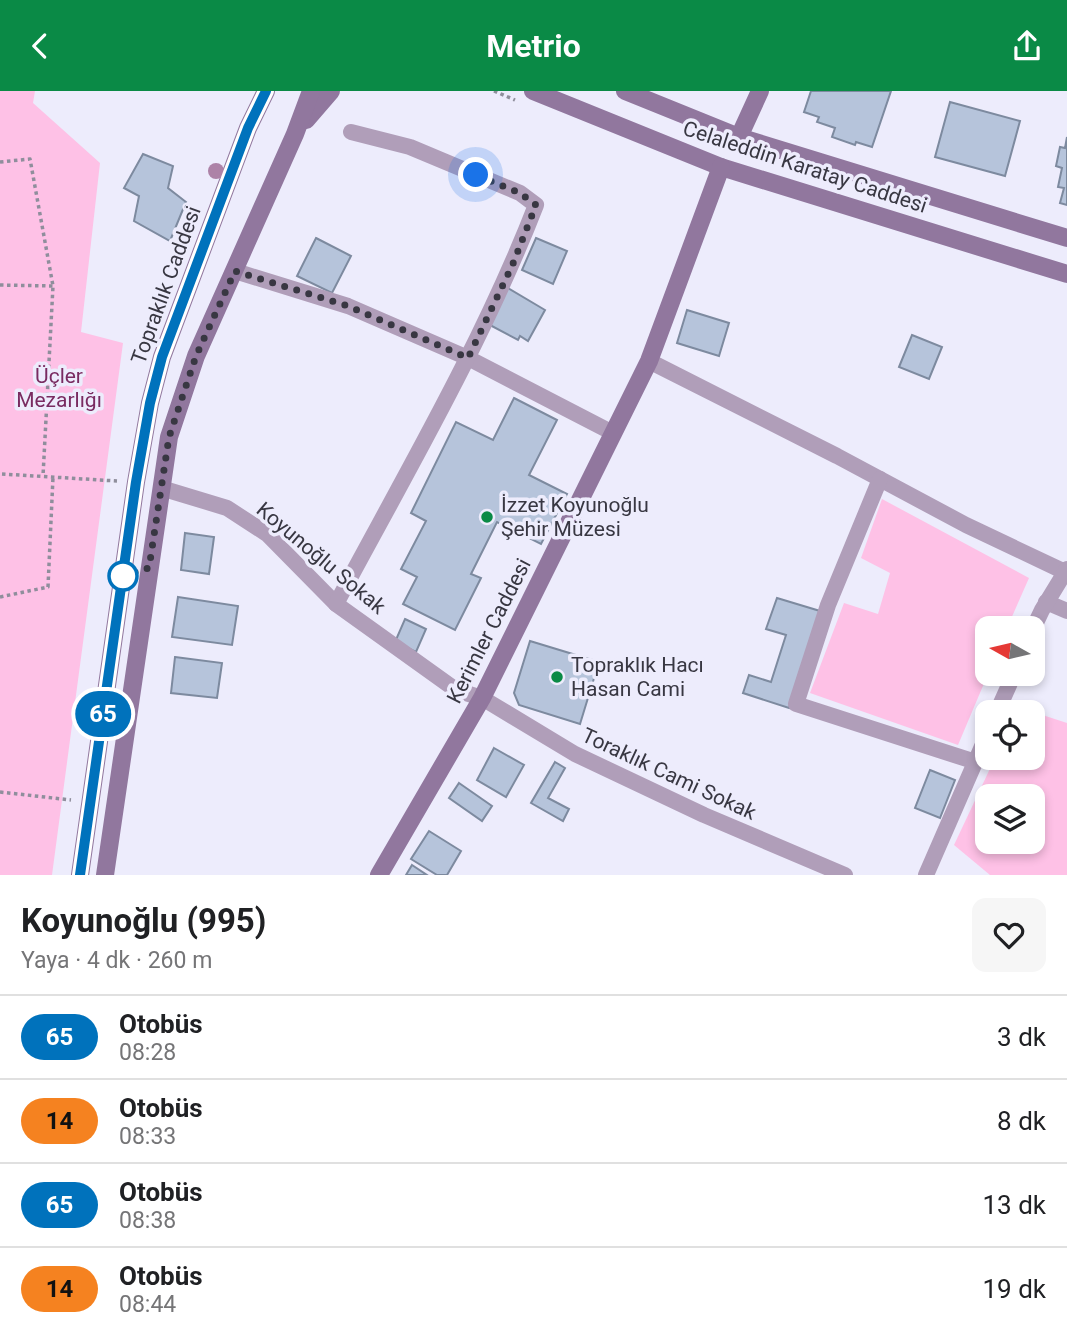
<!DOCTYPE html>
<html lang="tr">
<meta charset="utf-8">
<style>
:root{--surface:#fff;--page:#f6f6f6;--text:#202124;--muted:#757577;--line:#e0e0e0;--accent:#0a8a46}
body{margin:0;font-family:Roboto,sans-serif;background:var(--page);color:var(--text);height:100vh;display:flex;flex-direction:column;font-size:26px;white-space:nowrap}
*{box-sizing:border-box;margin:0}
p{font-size:23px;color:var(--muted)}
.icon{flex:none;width:38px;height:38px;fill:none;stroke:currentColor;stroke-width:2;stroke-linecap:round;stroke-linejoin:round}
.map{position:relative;height:784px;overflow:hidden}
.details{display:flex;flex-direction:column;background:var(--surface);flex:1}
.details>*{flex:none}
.badge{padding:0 14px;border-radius:23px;font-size:24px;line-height:46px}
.needle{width:46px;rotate:278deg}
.fabs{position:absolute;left:975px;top:525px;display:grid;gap:14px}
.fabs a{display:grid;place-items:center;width:70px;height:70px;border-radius:14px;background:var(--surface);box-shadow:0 4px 10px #0003;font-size:35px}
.you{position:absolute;width:35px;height:35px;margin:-18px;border:5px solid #fff;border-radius:50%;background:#1a73e8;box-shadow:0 0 0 10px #1a73e833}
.map>.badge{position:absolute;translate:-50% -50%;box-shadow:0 0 0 4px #fff}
.round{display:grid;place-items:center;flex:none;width:74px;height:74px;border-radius:14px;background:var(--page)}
.headline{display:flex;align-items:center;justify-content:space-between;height:119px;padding:0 21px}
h1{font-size:33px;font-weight:700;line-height:52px}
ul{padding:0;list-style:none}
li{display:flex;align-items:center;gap:21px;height:84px;padding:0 21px;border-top:2px solid var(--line)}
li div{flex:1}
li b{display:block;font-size:26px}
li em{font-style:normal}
li .badge{min-width:77px;font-weight:700;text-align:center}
header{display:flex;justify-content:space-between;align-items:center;height:91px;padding:0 21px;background:var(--accent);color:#fff;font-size:32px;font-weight:700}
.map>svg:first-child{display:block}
.green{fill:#fec1e6;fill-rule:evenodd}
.building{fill:#b6c4db;stroke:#7d8a9f;stroke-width:2}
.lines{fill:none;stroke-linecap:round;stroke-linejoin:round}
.path{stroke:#8f8e9c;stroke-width:3.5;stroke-dasharray:3.5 3.5;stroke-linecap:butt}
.street{stroke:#b09eb9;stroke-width:16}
.secondary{stroke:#91779e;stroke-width:18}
.tree{fill:#ad82a7}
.line-casing{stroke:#fff;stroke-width:16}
.line{stroke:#0072bc;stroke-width:10}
.walk{stroke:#383742;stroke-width:7;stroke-dasharray:0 12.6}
.poi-dot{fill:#0a8a46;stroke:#edecfc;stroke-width:2.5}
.stop-dot{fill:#fff;stroke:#0072bc;stroke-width:3.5}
.labels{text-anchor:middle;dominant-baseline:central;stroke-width:7;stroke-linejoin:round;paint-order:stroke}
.street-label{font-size:21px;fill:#383742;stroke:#edecfc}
.park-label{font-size:21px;fill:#792b61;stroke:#edecfc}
.poi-label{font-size:21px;fill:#383742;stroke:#edecfc;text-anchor:start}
</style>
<header><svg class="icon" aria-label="back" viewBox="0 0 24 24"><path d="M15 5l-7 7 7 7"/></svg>Metrio<svg class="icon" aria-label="share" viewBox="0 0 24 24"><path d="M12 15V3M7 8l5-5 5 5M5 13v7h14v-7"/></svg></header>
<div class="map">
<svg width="1067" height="784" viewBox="0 0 1067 784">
<rect width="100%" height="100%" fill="#edecfc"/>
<!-- green -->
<g class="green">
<path d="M 0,0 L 35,0 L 33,12 L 100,72 L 81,241 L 123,252 L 52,784 L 0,784 Z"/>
<path d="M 882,408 L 1029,487 L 1007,537 L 987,537 L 988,583 L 958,654 L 810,602 L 844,512 L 878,523 L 890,482 L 861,467 Z"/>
<path d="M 1018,616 L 1067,632 L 1067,784 L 990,784 L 954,754 L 995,667 L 1032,667 L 1032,621 L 1016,621 ZM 1032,705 L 1032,751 L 987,751 L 987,705 Z"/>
</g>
<!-- building -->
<g class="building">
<path d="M 811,0 L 891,0 L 872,56 L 856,51 L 855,54 L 832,46 L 835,37 L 817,31 L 819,26 L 804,21 Z"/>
<path d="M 950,11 L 1020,30 L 1005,85 L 935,66 Z"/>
<path d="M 1067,46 L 1067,114 L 1060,112 L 1064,97 L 1058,96 L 1062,77 L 1056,75 L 1060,56 L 1065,57 Z"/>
<path d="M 143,63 L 173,75 L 168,97 L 186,111 L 170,150 L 134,130 L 139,105 L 124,97 Z"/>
<path d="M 316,147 L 351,165 L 332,202 L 297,185 Z"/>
<path d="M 536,147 L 567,160 L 553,193 L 522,179 Z"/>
<path d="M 508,197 L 545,219 L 528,250 L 520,245 L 518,249 L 488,233 Z"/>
<path d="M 687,219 L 729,232 L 719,265 L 677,252 Z"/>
<path d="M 912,244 L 942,256 L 929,288 L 899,276 Z"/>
<path d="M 514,307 L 557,329 L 529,384 L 567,403 L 541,453 L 497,431 L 471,483 L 481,487 L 455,539 L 403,513 L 417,486 L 401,478 L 426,430 L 411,422 L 456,331 L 493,349 Z"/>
<path d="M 185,442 L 214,446 L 209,483 L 181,479 Z"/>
<path d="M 178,506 L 238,515 L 232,554 L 172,546 Z"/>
<path d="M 777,507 L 820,520 L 789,617 L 743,602 L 749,584 L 771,591 L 786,544 L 766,538 Z"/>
<path d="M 405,528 L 426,538 L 416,561 L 395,551 Z"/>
<path d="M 530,550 L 599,571 L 580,633 L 519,614 L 514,602 Z"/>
<path d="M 175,566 L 222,572 L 217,607 L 171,602 Z"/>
<path d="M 494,657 L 524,674 L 506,706 L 477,689 Z"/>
<path d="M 555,671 L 565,677 L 548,707 L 569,718 L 563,730 L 531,712 Z"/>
<path d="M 930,679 L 955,689 L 940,727 L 915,717 Z"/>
<path d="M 459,692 L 492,715 L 482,730 L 449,707 Z"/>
<path d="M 429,740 L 461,760 L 447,784 L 437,784 L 411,768 Z"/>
<path d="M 412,774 L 427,784 L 406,784 Z"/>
</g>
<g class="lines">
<!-- path -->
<g class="path">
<path d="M 494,0 L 515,9"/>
<path d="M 0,71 L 30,68 L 53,195 L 43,385"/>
<path d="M 0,194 L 53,195"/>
<path d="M 2,383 L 117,390"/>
<path d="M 0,506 L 48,496 L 53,386"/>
<path d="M 0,701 L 71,709"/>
</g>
<!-- street -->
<g class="street">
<path d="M 235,180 L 348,215 L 468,267 L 613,342"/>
<path d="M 649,270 L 837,365 L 966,434 L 1065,481"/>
<path d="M 880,388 L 828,514 L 796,613 L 976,671"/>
<path d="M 161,397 L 227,417 L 267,443 L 336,513 L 456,599 L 482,607 L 575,663 L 704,724 L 845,784"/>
<path d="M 1046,511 L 1067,520"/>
<path d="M 336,513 C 406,382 482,253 536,114 L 520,102 L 410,56 L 351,41"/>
<path d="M 1032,540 L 1042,519 L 1067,478"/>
<path d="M 997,621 L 1014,583"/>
<path d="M 926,784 L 987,644"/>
</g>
<!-- secondary -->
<g class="secondary">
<path d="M 533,0 L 721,76 L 1067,183"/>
<path d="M 625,0 L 739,46 L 1067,147"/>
<path d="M 306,29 L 331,0"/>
<path d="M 739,46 L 760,0"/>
<path d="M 80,784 L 136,391 L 150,312 L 162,266 L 248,37 L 266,0"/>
<path d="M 105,784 L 169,346 L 196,265 L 295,43 L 311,0"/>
<path d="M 379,784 L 482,607 L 649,270 L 721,76"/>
</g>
</g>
<!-- trees -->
<circle class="tree" cx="216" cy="80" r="8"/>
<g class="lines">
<defs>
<path id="line" d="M 80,784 L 136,391 L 150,312 L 162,266 L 248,37 L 266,0"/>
</defs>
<!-- line casing -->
<use href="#line" class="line-casing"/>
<!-- line -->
<use href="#line" class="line"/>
<!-- walk -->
<path class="walk" d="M 123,485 L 149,477 L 169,346 L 196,265 L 235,180 L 348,215 L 468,267 L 512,175 L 536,114 L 520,102 L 476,84"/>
</g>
<!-- markers -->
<g class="poi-dot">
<circle cx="487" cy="426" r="7"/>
<circle cx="557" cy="586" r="7"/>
</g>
<circle class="stop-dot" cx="123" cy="485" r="14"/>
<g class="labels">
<!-- street labels -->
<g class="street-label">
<text transform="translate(805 76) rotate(18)">Celaleddin Karatay Caddesi</text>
<text transform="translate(166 194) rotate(-70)">Topraklık Caddesi</text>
<text transform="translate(321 467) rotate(40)">Koyunoğlu Sokak</text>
<text transform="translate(489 540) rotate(-63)">Kerimler Caddesi</text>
<text transform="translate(669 683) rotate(25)">Toraklık Cami Sokak</text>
</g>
<!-- park labels -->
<g class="park-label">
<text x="59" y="285">Üçler<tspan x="59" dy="24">Mezarlığı</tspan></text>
</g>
<!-- poi labels -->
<g class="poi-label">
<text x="501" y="414">İzzet Koyunoğlu<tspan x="501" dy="24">Şehir Müzesi</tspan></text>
<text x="571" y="574">Topraklık Hacı<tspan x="571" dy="24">Hasan Cami</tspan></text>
</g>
</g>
</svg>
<div class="fabs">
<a><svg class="needle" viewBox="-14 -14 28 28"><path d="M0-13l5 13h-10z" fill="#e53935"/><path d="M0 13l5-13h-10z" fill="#757577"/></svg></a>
<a><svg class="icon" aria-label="locate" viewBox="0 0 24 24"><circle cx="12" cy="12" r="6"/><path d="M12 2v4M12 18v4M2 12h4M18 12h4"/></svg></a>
<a><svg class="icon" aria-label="layers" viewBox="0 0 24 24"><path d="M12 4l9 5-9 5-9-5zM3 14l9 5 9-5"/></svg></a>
</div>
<div class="you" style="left:476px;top:84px"></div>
<b class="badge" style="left:103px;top:623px;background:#0072bc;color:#fff">65</b>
</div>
<section class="details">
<div class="headline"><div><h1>Koyunoğlu (995)</h1><p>Yaya · 4 dk · 260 m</p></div><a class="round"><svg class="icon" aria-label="heart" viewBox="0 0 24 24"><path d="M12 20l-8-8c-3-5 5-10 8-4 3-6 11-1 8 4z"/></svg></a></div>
<ul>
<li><span class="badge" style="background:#0072bc;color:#fff">65</span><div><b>Otobüs</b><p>08:28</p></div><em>3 dk</em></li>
<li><span class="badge" style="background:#f58220;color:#111">14</span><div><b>Otobüs</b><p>08:33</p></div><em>8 dk</em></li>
<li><span class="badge" style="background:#0072bc;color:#fff">65</span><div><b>Otobüs</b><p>08:38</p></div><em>13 dk</em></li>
<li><span class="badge" style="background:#f58220;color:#111">14</span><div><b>Otobüs</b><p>08:44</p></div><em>19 dk</em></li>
</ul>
</section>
